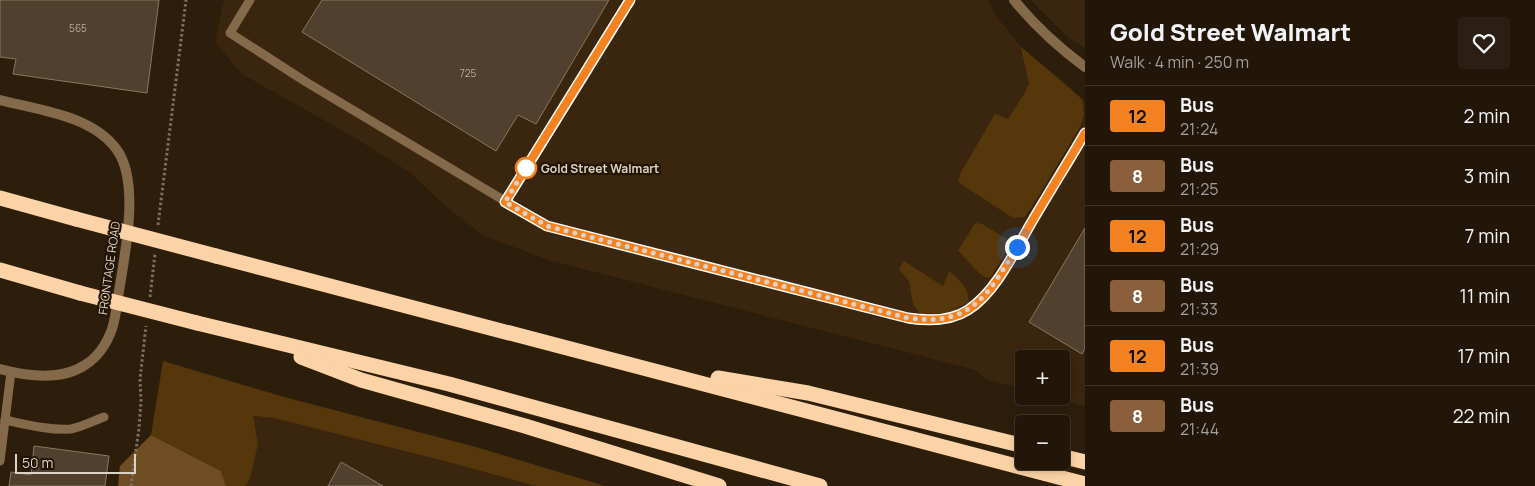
<!DOCTYPE html>
<meta charset="utf-8">
<style>
:root{--surface:#221609;--page:#2a1f12;--text:#f1f3f6;--muted:#a29f9c;--line:#3f352a}
body{margin:0;font-family:Manrope,sans-serif;background:var(--page);color:var(--text);height:100vh;display:flex;flex-direction:column;font-size:19px;white-space:nowrap}
*{box-sizing:border-box;margin:0}
p{font-size:16px;color:var(--muted)}
.icon{flex:none;width:28px;height:28px;fill:none;stroke:currentColor;stroke-width:2;stroke-linecap:round;stroke-linejoin:round}
.map{position:relative;flex:1;overflow:hidden}
.drawer{display:flex;flex-direction:column;background:var(--surface);width:450px}
.drawer>*{flex:none}
.badge{padding:0 10px;border-radius:4px;font-size:18px;line-height:32px}
.controls{position:absolute;left:1015px;top:350px;display:grid;gap:10px}
.controls a{display:grid;place-items:center;width:55px;height:55px;border-radius:5px;background:var(--surface);box-shadow:0 2px 8px #0003,0 0 0 1px var(--line);font-size:25px}
.scale{position:absolute;left:15px;bottom:12px;width:121px;box-sizing:border-box;padding-left:5px;border:2px solid #ddd2c7;border-top:0;font-size:14px;line-height:18px;white-space:nowrap;color:#ddd2c7;-webkit-text-stroke:4px #231504;paint-order:stroke}
.you{position:absolute;width:25px;height:25px;margin:-12px;border:4px solid #fff;border-radius:50%;background:#1a73e8;box-shadow:0 0 0 8px #1a73e833}
.map>.badge{position:absolute;translate:-50% -50%;box-shadow:0 0 0 2px #fff}
.round{display:grid;place-items:center;flex:none;width:52px;height:52px;border-radius:5px;background:var(--page)}
.overview{display:flex;align-items:center;justify-content:space-between;height:85px;padding:0 25px}
h1{font-size:24px;font-weight:800;line-height:38px}
ul{padding:0;list-style:none}
li{display:flex;align-items:center;gap:15px;height:60px;padding:0 25px;border-top:1px solid var(--line)}
li div{flex:1}
li b{display:block;font-size:19px}
li em{font-style:normal}
li .badge{min-width:55px;font-weight:700;text-align:center}
main{display:flex;flex:1;min-height:0}
.map>svg:first-child{display:block}
.built{fill:#3a260e}
.green{fill:#56370c}
.forest{fill:#6f4d22}
.building{fill:#51402d;stroke:#897661}
.lines{fill:none;stroke-linecap:round;stroke-linejoin:round}
.path{stroke:#7d6f61;stroke-width:3;stroke-dasharray:2.5 2.5;stroke-linecap:butt}
.lane{stroke:#84694a;stroke-width:9}
.street{stroke:#84694a;stroke-width:10}
.highway{stroke:#fcd3a6;stroke-width:15}
.highway-bridge{stroke:#fcd3a6;stroke-width:15}
.line-casing{stroke:#fff;stroke-width:11}
.line{stroke:#f58220;stroke-width:8}
.walk{stroke:#ddd2c7;stroke-width:5;stroke-dasharray:0 9}
.stop-dot{fill:#fff;stroke:#f58220;stroke-width:2.5}
.labels{text-anchor:middle;dominant-baseline:central;stroke-width:4.5;stroke-linejoin:round;paint-order:stroke}
.number-label{font-size:10px;fill:#baaea0}
.stop-label{font-size:12px;font-weight:bold;fill:#ddd2c7;stroke:#231504;text-anchor:start}
.street-label{font-size:12px;fill:#ddd2c7;stroke:#231504}
</style>
<main>
<div class="map">
<svg width="1085" height="486" viewBox="0 0 1085 486">
<rect width="100%" height="100%" fill="#2d1e0c"/>
<!-- built -->
<g class="built">
<path d="M 224,0 L 988,0 L 996,16 L 1021,47 L 1071,88 L 1077,97 L 1085,101 L 1085,406 L 1049,396 L 1061,396 L 1061,359 L 1024,359 L 1024,389 L 986,379 L 976,370 L 552,261 L 484,236 L 443,204 L 411,173 L 352,136 L 242,74 L 215,42 Z"/>
<path d="M 1031,0 L 1085,0 L 1085,48 L 1069,38 Z"/>
<path d="M 252,416 L 274,418 L 452,463 L 536,486 L 245,486 L 250,479 L 258,445 Z"/>
</g>
<!-- green -->
<g class="green">
<path d="M 1021,47 L 1082,99 L 1084,114 L 1080,127 L 1033,205 L 1024,217 L 1013,218 L 958,182 L 961,172 L 995,114 L 1008,119 L 1024,94 L 1029,84 Z"/>
<path d="M 975,223 L 982,224 L 1010,241 L 1009,248 L 990,278 C 979,278 967,258 958,251 Z"/>
<path d="M 904,261 L 943,286 L 949,271 C 960,280 968,288 969,302 L 947,313 L 920,314 L 913,304 L 909,281 L 899,269 Z"/>
<path d="M 163,361 L 284,397 L 476,447 L 605,486 L 536,486 L 452,463 L 274,418 L 253,416 L 258,444 L 250,479 L 245,486 L 226,486 L 221,471 L 151,435 Z"/>
</g>
<!-- forest -->
<path class="forest" d="M 151,435 L 221,471 L 226,486 L 118,486 L 120,466 Z"/>
<!-- building -->
<g class="building">
<path d="M 0,0 L 159,0 L 147,93 L 13,74 L 16,59 L 0,57 Z"/>
<path d="M 322,0 L 609,0 L 536,124 L 518,115 L 496,151 L 302,32 Z"/>
<path d="M 1085,228 L 1085,348 L 1082,354 L 1029,322 Z"/>
<path d="M 34,446 L 109,456 L 105,486 L 9,486 L 11,472 L 31,475 Z"/>
<path d="M 341,462 L 383,486 L 328,486 Z"/>
</g>
<g class="lines">
<!-- path -->
<g class="path">
<path d="M 158,225 L 186,0"/>
<path d="M 150,297 L 155,254"/>
<path d="M 131,486 L 139,428 L 141,401 L 140,379 L 146,326"/>
</g>
<!-- lane -->
<g class="lane">
<path d="M 250,0 L 230,33 L 306,82 L 547,226 L 908,318 C 927,321 951,321 967,310 C 996,293 1012,256 1028,228 C 1047,197 1066,165 1085,133"/>
<path d="M 505,202 L 630,0"/>
<path d="M 5,420 C 24,424 51,431 71,429 C 82,427 93,421 104,417"/>
<path d="M 0,461 L 11,372"/>
</g>
<!-- street -->
<g class="street">
<path d="M 1014,0 C 1035,26 1058,47 1085,67"/>
<path d="M 0,100 C 38,110 92,115 117,150 C 140,182 125,254 119,291 C 117,304 116,317 112,329 C 107,343 98,357 85,365 C 61,381 26,376 0,369"/>
</g>
<!-- highway -->
<g class="highway">
<path d="M 0,198 L 76,219"/>
<path d="M 216,256 L 1085,484"/>
<path d="M 0,270 L 80,293"/>
<path d="M 197,323 L 449,384 L 820,486"/>
<path d="M 301,357 L 361,380 L 525,426 L 719,486"/>
<path d="M 718,378 L 808,393 L 1024,446"/>
<path d="M 1061,456 L 1085,462"/>
</g>
<!-- highway-bridge -->
<g class="highway-bridge">
<path d="M 76,219 L 216,256"/>
<path d="M 80,293 L 197,323"/>
</g>
</g>
<g class="lines">
<defs>
<path id="line" d="M 630,0 L 505,202 L 547,226 L 908,318 C 927,321 951,321 968,310 C 995,293 1014,253 1030,225 C 1048,194 1067,164 1085,133"/>
</defs>
<!-- line casing -->
<use href="#line" class="line-casing"/>
<!-- line -->
<use href="#line" class="line"/>
<!-- walk -->
<path class="walk" d="M 526,168 L 505,202 L 547,226 L 908,318 C 971,327 988,295 1017,247"/>
</g>
<!-- markers -->
<circle class="stop-dot" cx="526" cy="168" r="10"/>
<g class="labels">
<!-- number labels -->
<g class="number-label">
<text x="78" y="28">565</text>
<text x="468" y="73">725</text>
</g>
<!-- stop labels -->
<g class="stop-label">
<text x="541" y="168">Gold Street Walmart</text>
</g>
<!-- street labels -->
<g class="street-label">
<text transform="translate(109 268) rotate(-82)">FRONTAGE ROAD</text>
</g>
</g>
</svg>
<div class="controls">
<a>+</a>
<a>−</a>
</div>
<div class="scale">50 m</div>
<div class="you" style="left:1017px;top:247px"></div>
</div>
<section class="drawer">
<div class="overview"><div><h1>Gold Street Walmart</h1><p>Walk · 4 min · 250 m</p></div><a class="round"><svg class="icon" aria-label="heart" viewBox="0 0 24 24"><path d="M12 20l-8-8c-3-5 5-10 8-4 3-6 11-1 8 4z"/></svg></a></div>
<ul>
<li><span class="badge" style="background:#f58220;color:#111">12</span><div><b>Bus</b><p>21:24</p></div><em>2 min</em></li>
<li><span class="badge" style="background:#8b5e3c;color:#fff">8</span><div><b>Bus</b><p>21:25</p></div><em>3 min</em></li>
<li><span class="badge" style="background:#f58220;color:#111">12</span><div><b>Bus</b><p>21:29</p></div><em>7 min</em></li>
<li><span class="badge" style="background:#8b5e3c;color:#fff">8</span><div><b>Bus</b><p>21:33</p></div><em>11 min</em></li>
<li><span class="badge" style="background:#f58220;color:#111">12</span><div><b>Bus</b><p>21:39</p></div><em>17 min</em></li>
<li><span class="badge" style="background:#8b5e3c;color:#fff">8</span><div><b>Bus</b><p>21:44</p></div><em>22 min</em></li>
</ul>
</section>
</main>
